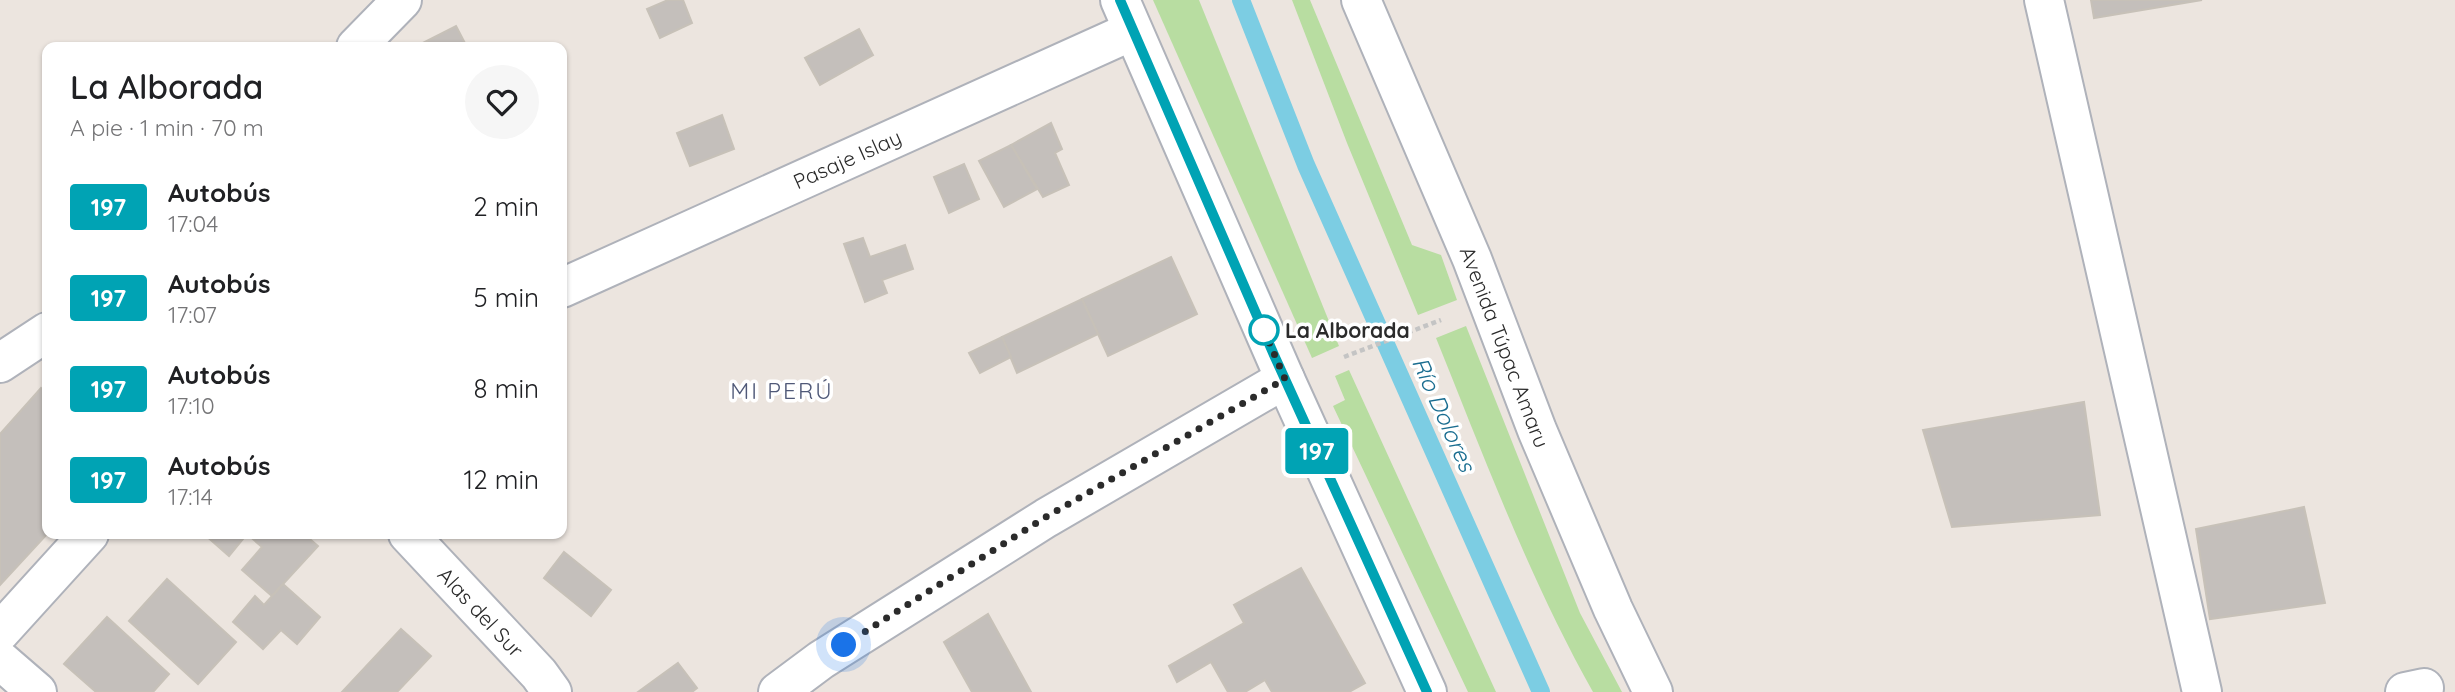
<!DOCTYPE html>
<html lang="es">
<meta charset="utf-8">
<style>
:root{--surface:#fff;--page:#f6f6f6;--text:#202124;--muted:#757577}
body{margin:0;font-family:Quicksand,sans-serif;background:var(--page);color:var(--text);height:100vh;display:flex;flex-direction:column;font-size:26px;white-space:nowrap}
*{box-sizing:border-box;margin:0}
p{font-size:23px;color:var(--muted)}
.icon{flex:none;width:38px;height:38px;fill:none;stroke:currentColor;stroke-width:2;stroke-linecap:round;stroke-linejoin:round}
.map{position:relative;flex:1;overflow:hidden}
.sheet{position:absolute;left:42px;top:42px;width:525px;height:497px;display:flex;flex-direction:column;background:var(--surface);border-radius:14px;box-shadow:0 2px 5px #0004}
.sheet>*{flex:none}
.badge{padding:0 14px;border-radius:5px;font-size:24px;line-height:46px}
.you{position:absolute;width:35px;height:35px;margin:-18px;border:5px solid #fff;border-radius:50%;background:#1a73e8;box-shadow:0 0 0 10px #1a73e833}
.map>.badge{position:absolute;translate:-50% -50%;box-shadow:0 0 0 4px #fff}
.round{display:grid;place-items:center;flex:none;width:74px;height:74px;border-radius:37px;background:var(--page)}
.overview{display:flex;align-items:center;justify-content:space-between;height:119px;padding:0 28px}
h1{font-size:33px;font-weight:600;line-height:52px}
ul{padding:0;list-style:none}
li{display:flex;align-items:center;gap:21px;height:91px;padding:0 28px}
li div{flex:1}
li b{display:block;font-size:26px}
li em{font-style:normal}
li .badge{min-width:77px;font-weight:700;text-align:center}
.map>svg:first-child{display:block}
.green{fill:#b8dda1}
.lines{fill:none;stroke-linecap:round;stroke-linejoin:round}
.stream{stroke:#7ccde3;stroke-width:18}
.building{fill:#c4bfbb;stroke:#c7c1b8;stroke-width:2}
.minor-casing{stroke:#afb2ba;stroke-width:42}
.path{stroke:#c4c4c4;stroke-width:4.5;stroke-dasharray:5 3.5;stroke-linecap:butt}
.minor{stroke:#fff;stroke-width:38}
.line-casing{stroke:#fff;stroke-width:16}
.line{stroke:#00a3b4;stroke-width:10}
.walk{stroke:#2b2b2b;stroke-width:7;stroke-dasharray:0 12.6}
.stop-dot{fill:#fff;stroke:#00a3b4;stroke-width:3.5}
.labels{text-anchor:middle;dominant-baseline:central;stroke-width:7;stroke-linejoin:round;paint-order:stroke}
.street-label{font-size:21px;fill:#2b2b2b;stroke:#fff}
.stop-label{font-size:21px;font-weight:bold;fill:#2b2b2b;stroke:#fff;text-anchor:start}
.neighbourhood-label{font-size:23px;letter-spacing:2px;fill:#505978;stroke:#fff}
.water-label{font-size:23px;font-style:italic;fill:#1a6d90;stroke:#fff}
</style>
<div class="map">
<svg width="2455" height="692" viewBox="0 0 2455 692">
<rect width="100%" height="100%" fill="#ece5df"/>
<!-- green -->
<g class="green">
<path d="M 1153,0 L 1199,0 L 1339,346 L 1312,358 Z"/>
<path d="M 1292,0 L 1310,0 L 1412,245 L 1441,255 L 1457,300 L 1418,315 L 1347,143 Z"/>
<path d="M 1466,326 L 1580,613 L 1622,692 L 1593,692 C 1530,580 1484,457 1436,338 Z"/>
<path d="M 1349,370 L 1496,692 L 1468,692 L 1333,406 L 1345,400 L 1335,376 Z"/>
</g>
<g class="lines">
<!-- stream -->
<path class="stream" d="M 1241,0 L 1306,165 L 1541,692"/>
</g>
<!-- building -->
<g class="building">
<path d="M 668,0 L 683,0 L 692,23 L 660,38 L 647,9 Z"/>
<path d="M 2091,0 L 2202,0 L 2094,18 Z"/>
<path d="M 456,26 L 467,47 L 415,47 Z"/>
<path d="M 859,29 L 873,55 L 820,85 L 805,58 Z"/>
<path d="M 722,115 L 734,149 L 690,166 L 677,133 Z"/>
<path d="M 1051,123 L 1062,149 L 1055,153 L 1069,185 L 1043,197 L 1011,145 Z"/>
<path d="M 1011,145 L 1037,189 L 1004,207 L 979,161 Z"/>
<path d="M 964,164 L 979,199 L 949,213 L 934,177 Z"/>
<path d="M 863,238 L 870,257 L 905,245 L 913,269 L 882,280 L 887,293 L 865,302 L 844,244 Z"/>
<path d="M 1171,257 L 1197,314 L 1108,356 L 1082,299 Z"/>
<path d="M 1082,299 L 1098,334 L 1017,373 L 1002,337 Z"/>
<path d="M 1002,337 L 1011,357 L 980,373 L 969,353 Z"/>
<path d="M 41,388 L 47,394 L 47,534 L 0,585 L 0,434 Z"/>
<path d="M 2084,402 L 2100,515 L 1952,527 L 1923,430 Z"/>
<path d="M 2304,507 L 2325,603 L 2210,619 L 2196,529 Z"/>
<path d="M 204,534 L 247,534 L 229,556 Z"/>
<path d="M 247,534 L 304,534 L 318,546 L 272,596 L 242,570 L 262,547 Z"/>
<path d="M 564,552 L 611,590 L 591,616 L 544,578 Z"/>
<path d="M 1301,568 L 1365,683 L 1349,692 L 1272,692 L 1265,680 L 1245,692 L 1228,692 L 1211,662 L 1177,682 L 1169,666 L 1244,623 L 1234,605 Z"/>
<path d="M 167,579 L 236,642 L 198,684 L 129,621 Z"/>
<path d="M 283,584 L 320,617 L 297,644 L 281,630 L 263,649 L 233,622 L 255,596 L 264,605 Z"/>
<path d="M 988,614 L 1031,692 L 972,692 L 944,642 Z"/>
<path d="M 107,617 L 169,674 L 153,692 L 96,692 L 64,664 Z"/>
<path d="M 401,629 L 431,656 L 397,692 L 342,692 Z"/>
<path d="M 678,663 L 697,688 L 692,692 L 638,692 Z"/>
</g>
<g class="lines">
<defs>
<g id="minor">
<path d="M 1120,0 L 1285,379 L 1427,692"/>
<path d="M 1361,0 L 1472,259 L 1537,430 L 1613,609 L 1653,692"/>
<path d="M 2044,0 L 2202,692"/>
<path d="M 356,47 L 402,0"/>
<path d="M 562,288 L 1132,31"/>
<path d="M 0,363 L 47,332"/>
<path d="M 408,534 L 539,674 L 552,692"/>
<path d="M 0,632 L 89,534"/>
<path d="M 0,660 L 37,692"/>
<path d="M 778,692 L 821,660 L 1046,518 L 1285,379"/>
<path d="M 2405,692 L 2424,688"/>
</g>
</defs>
<!-- minor casing -->
<use href="#minor" class="minor-casing"/>
<!-- path -->
<path class="path" d="M 1344,357 L 1441,320"/>
<!-- minor -->
<use href="#minor" class="minor"/>
</g>
<g class="lines">
<defs>
<path id="line" d="M 1120,0 L 1274,355 L 1427,692"/>
</defs>
<!-- line casing -->
<use href="#line" class="line-casing"/>
<!-- line -->
<use href="#line" class="line"/>
<!-- walk -->
<path class="walk" d="M 844,645 L 1046,517 L 1285,379 L 1264,330"/>
</g>
<!-- markers -->
<circle class="stop-dot" cx="1264" cy="330" r="14"/>
<g class="labels">
<!-- street labels -->
<g class="street-label">
<text transform="translate(847 159) rotate(-24)">Pasaje Islay</text>
<text transform="translate(1505 347) rotate(69)">Avenida Túpac Amaru</text>
<text transform="translate(481 612) rotate(47)">Alas del Sur</text>
</g>
<!-- stop labels -->
<g class="stop-label">
<text x="1285" y="330">La Alborada</text>
</g>
<!-- neighbourhood labels -->
<g class="neighbourhood-label">
<text x="782" y="390">MI PERÚ</text>
</g>
<!-- water labels -->
<g class="water-label">
<text transform="translate(1444 414) rotate(66)">Río Dolores</text>
</g>
</g>
</svg>
<div class="you" style="left:844px;top:645px"></div>
<b class="badge" style="left:1317px;top:451px;background:#00a3b4;color:#fff">197</b>
<section class="sheet">
<div class="overview"><div><h1>La Alborada</h1><p>A pie · 1 min · 70 m</p></div><a class="round"><svg class="icon" aria-label="heart" viewBox="0 0 24 24"><path d="M12 20l-8-8c-3-5 5-10 8-4 3-6 11-1 8 4z"/></svg></a></div>
<ul>
<li><span class="badge" style="background:#00a3b4;color:#fff">197</span><div><b>Autobús</b><p>17:04</p></div><em>2 min</em></li>
<li><span class="badge" style="background:#00a3b4;color:#fff">197</span><div><b>Autobús</b><p>17:07</p></div><em>5 min</em></li>
<li><span class="badge" style="background:#00a3b4;color:#fff">197</span><div><b>Autobús</b><p>17:10</p></div><em>8 min</em></li>
<li><span class="badge" style="background:#00a3b4;color:#fff">197</span><div><b>Autobús</b><p>17:14</p></div><em>12 min</em></li>
</ul>
</section>
</div>
